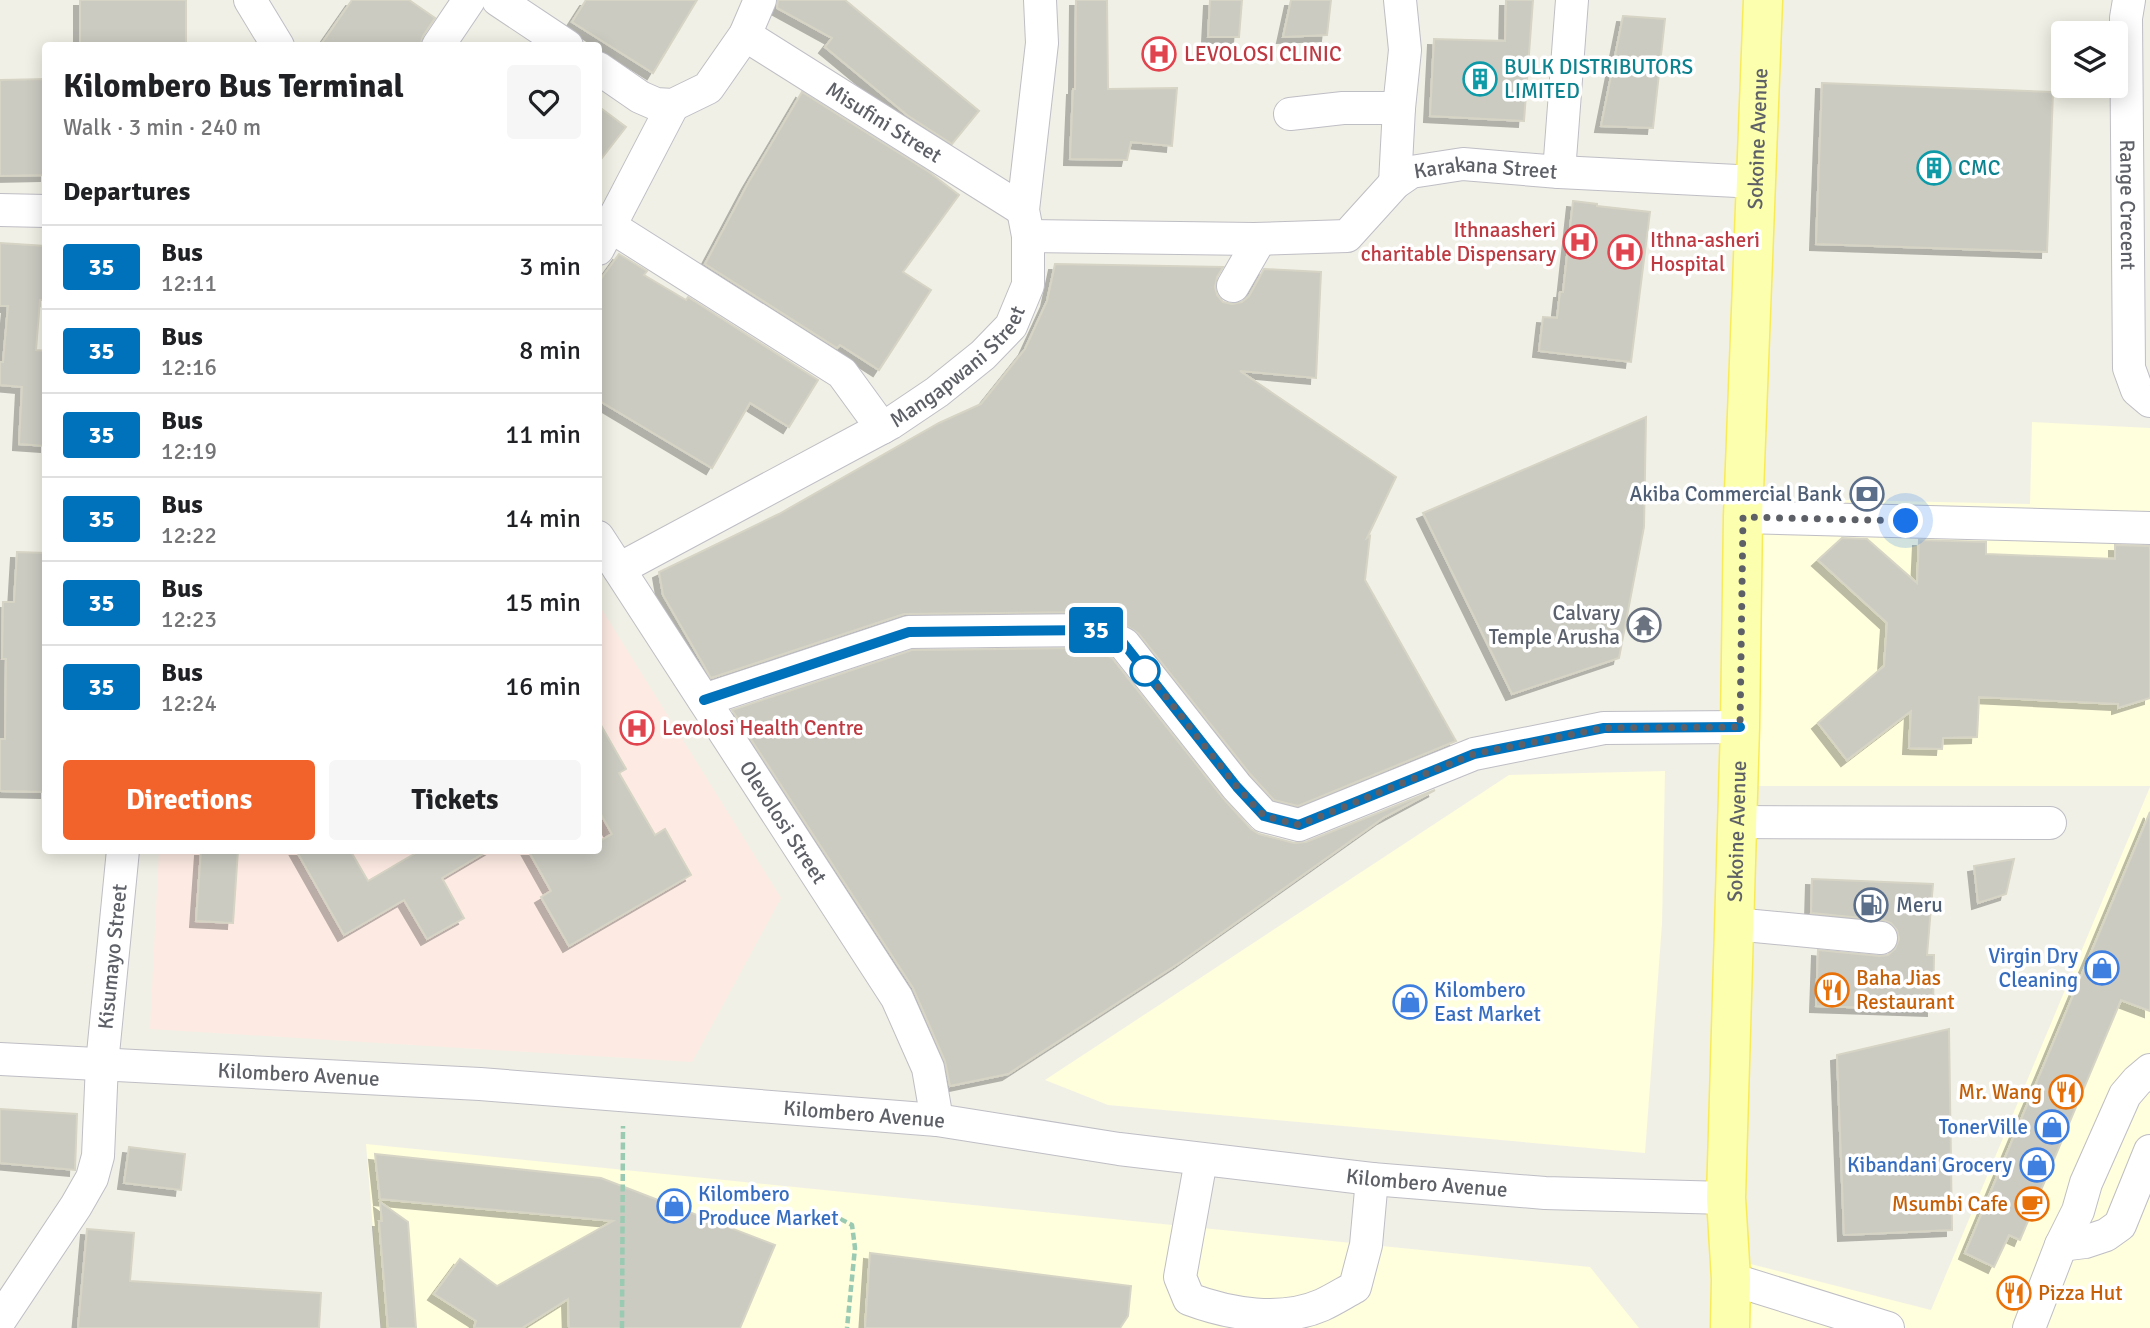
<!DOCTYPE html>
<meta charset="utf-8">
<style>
:root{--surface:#fff;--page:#f6f6f6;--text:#202124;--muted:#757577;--line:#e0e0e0;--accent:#f1632b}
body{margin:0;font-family:Signika,sans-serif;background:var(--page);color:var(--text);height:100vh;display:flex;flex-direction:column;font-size:26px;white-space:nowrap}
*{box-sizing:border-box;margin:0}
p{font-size:23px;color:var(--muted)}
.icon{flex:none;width:38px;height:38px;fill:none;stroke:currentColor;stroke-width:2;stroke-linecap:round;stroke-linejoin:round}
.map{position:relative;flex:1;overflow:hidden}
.drawer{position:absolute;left:42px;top:42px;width:560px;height:812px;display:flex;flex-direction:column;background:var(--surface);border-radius:7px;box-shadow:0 4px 18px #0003}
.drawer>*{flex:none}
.badge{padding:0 14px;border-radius:5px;font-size:24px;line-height:46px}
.fabs{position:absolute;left:2051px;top:21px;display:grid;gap:14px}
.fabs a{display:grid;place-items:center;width:77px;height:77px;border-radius:7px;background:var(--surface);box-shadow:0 4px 18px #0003;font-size:35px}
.you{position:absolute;width:35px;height:35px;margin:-18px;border:5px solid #fff;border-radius:50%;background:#1a73e8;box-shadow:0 0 0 10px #1a73e833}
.map>.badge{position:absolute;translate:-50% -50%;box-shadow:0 0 0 4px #fff}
h2{padding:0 21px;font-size:26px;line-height:63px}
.round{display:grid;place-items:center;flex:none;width:74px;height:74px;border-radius:7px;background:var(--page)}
.headline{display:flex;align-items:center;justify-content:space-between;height:119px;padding:0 21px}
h1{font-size:33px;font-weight:800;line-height:52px}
.cta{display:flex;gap:14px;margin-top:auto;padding:14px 21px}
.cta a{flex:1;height:80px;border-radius:7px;background:var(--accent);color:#fff;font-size:28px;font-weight:800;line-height:80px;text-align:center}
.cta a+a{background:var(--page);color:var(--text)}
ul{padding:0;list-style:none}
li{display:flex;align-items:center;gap:21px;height:84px;padding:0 21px;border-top:2px solid var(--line)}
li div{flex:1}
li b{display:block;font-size:26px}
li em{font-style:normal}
li .badge{min-width:77px;font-weight:700;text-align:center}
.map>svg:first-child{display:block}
.commercial{fill:#fffedd}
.medical{fill:#fdebe3}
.building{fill:#cccbc2;stroke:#d6d4c4;stroke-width:2;filter:url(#shadow)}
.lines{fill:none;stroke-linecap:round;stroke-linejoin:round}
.minor-casing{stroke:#bebec5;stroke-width:34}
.major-casing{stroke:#f8eb58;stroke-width:41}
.path{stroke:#9acab2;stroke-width:4.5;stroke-dasharray:7 3.5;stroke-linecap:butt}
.minor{stroke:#fff;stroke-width:32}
.major{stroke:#fcffad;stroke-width:38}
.line-casing{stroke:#fff;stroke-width:16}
.line{stroke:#0072bc;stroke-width:10}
.walk{stroke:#5e6067;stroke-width:7;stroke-dasharray:0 12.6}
.stop-dot{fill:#fff;stroke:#0072bc;stroke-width:3.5}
.labels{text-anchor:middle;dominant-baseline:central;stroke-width:7;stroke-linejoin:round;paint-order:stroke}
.health-label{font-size:21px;fill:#be3a42;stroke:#fff;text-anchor:start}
.culture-label{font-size:21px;fill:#0d838f;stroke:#fff;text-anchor:start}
.street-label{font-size:21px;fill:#5e6067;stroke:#fff}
.service-label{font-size:21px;fill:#4e5e75;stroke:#fff;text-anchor:end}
.worship-label{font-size:21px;fill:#5b616d;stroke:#fff;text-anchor:end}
.shop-label{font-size:21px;fill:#366cbe;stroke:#fff;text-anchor:end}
.food-label{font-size:21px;fill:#c56008;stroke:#fff;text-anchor:start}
</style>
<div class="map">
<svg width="2150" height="1328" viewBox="0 0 2150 1328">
<defs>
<filter id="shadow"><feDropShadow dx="-6" dy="6" stdDeviation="0" flood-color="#0004"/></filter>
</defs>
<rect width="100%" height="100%" fill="#f1f0e6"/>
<!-- commercial -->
<g class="commercial">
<path d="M 2032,422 L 2150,428 L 2150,786 L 1743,786 L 1751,498 L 2030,504 Z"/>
<path d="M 1665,771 L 1662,924 L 1645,1153 L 1108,1105 L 1045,1080 L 1509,775 Z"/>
<path d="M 2150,787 L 2150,1328 L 1738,1328 L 1739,1261 L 1931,1310 Z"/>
<path d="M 366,1144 L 1590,1267 L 1639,1328 L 381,1328 Z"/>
</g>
<!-- medical -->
<path class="medical" d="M 599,605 L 781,898 L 692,1062 L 150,1029 L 159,851 L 598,850 Z"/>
<!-- building -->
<g class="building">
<rect x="80" y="0" width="106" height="46"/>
<path d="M 352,0 L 409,0 L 435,18 L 423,36 L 420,46 L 320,46 Z"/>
<path d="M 586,0 L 697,0 L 653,73 L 572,22 Z"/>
<path d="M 778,0 L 845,0 L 979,111 L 952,144 L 907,115 L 825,47 L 832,38 L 777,8 Z"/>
<path d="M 1076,0 L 1107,0 L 1108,89 L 1177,88 L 1172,146 L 1131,142 L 1127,160 L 1070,159 L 1073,89 L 1075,89 Z"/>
<path d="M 1210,0 L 1242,0 L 1239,37 L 1208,37 Z"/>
<path d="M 1291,0 L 1331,0 L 1327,35 L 1283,37 Z"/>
<path d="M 1506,0 L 1533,0 L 1524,121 L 1430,116 L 1434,39 L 1505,41 Z"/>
<path d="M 1623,16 L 1665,19 L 1653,128 L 1601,126 Z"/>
<path d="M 46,79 L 46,175 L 0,176 L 0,80 Z"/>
<path d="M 1822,83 L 2053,92 L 2047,252 L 1816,244 Z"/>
<path d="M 802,92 L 929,172 L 959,195 L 903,272 L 931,290 L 879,370 L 840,345 L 837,348 L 705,264 L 748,183 Z"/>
<path d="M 598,106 L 626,127 L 598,163 Z"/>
<path d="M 1573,201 L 1597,204 L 1597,206 L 1650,212 L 1631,362 L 1539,351 L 1543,317 L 1557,318 L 1560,292 L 1563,292 Z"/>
<path d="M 0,243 L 46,246 L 46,300 L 40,300 L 36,350 L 46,351 L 46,446 L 19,444 L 22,387 L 0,385 L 0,362 L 3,362 L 8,306 L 0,306 Z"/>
<path d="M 619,254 L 647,271 L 644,275 L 686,300 L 688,297 L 818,380 L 789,427 L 750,403 L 712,468 L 598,400 L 598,283 Z"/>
<path d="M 1055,264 L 1223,267 L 1217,277 L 1215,287 L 1217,295 L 1223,302 L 1232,304 L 1242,302 L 1249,296 L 1264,269 L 1321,272 L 1316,378 L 1240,371 L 1396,477 L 1367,538 L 1370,536 L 1365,580 L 1456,741 L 1298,806 L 1274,800 L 1251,775 L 1138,633 L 1107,614 L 1098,612 L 904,614 L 711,678 L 663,595 L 659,572 L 779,514 L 939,423 L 981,404 L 1025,349 L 1047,301 Z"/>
<path d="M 1646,417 L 1644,527 L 1619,658 L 1512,694 L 1423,513 Z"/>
<path d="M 1842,538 L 1867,539 L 1917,583 L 1919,540 L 1986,542 L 1986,554 L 2115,559 L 2115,545 L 2150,546 L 2150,698 L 2118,708 L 2118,704 L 1979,697 L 1977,737 L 1943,738 L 1942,749 L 1909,748 L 1911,711 L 1847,760 L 1818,723 L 1884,666 L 1887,623 L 1818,560 Z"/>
<path d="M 17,552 L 46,553 L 46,792 L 0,791 L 0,739 L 5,739 L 6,659 L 2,659 L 3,602 L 14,602 Z"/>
<path d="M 1093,648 L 1112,658 L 1223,798 L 1251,829 L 1259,834 L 1294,843 L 1306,842 L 1435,790 L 1383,818 L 1179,963 L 1008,1074 L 950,1086 L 945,1061 L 913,988 L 732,710 L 912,650 Z"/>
<path d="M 598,720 L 626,769 L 619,773 L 655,835 L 665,829 L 691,875 L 569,946 L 541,897 L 551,891 L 528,850 L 598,850 L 598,842 L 612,834 L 598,809 Z"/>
<path d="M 2150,812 L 2150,1011 L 2121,1000 L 2020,1240 L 2009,1235 L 1994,1267 L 1965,1253 Z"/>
<path d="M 201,850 L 238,850 L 233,923 L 196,921 Z"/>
<path d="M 296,850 L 350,850 L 368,881 L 421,850 L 489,850 L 442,878 L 464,918 L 427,939 L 404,900 L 344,935 Z"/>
<path d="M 2014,859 L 2006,894 L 1978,903 L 1974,866 Z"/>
<path d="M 1812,879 L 1933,884 L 1927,955 L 1934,955 L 1933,1010 L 1816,1006 L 1818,950 L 1880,956 L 1888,955 L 1895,949 L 1899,939 L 1897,930 L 1891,923 L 1883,920 L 1811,913 Z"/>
<path d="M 1949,1029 L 1952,1230 L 1844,1235 L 1837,1055 Z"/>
<path d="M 0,1109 L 77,1114 L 75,1170 L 0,1163 Z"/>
<path d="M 129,1147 L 185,1154 L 181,1190 L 124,1183 Z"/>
<path d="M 375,1154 L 601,1178 L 775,1245 L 740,1328 L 569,1328 L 568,1299 L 522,1328 L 474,1328 L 476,1321 L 434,1294 L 460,1259 L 497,1286 L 613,1221 L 380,1199 Z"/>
<path d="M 380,1202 L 408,1222 L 416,1328 L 388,1328 L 379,1221 L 382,1221 Z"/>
<path d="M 87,1229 L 134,1233 L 130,1281 L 321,1293 L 319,1328 L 78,1328 Z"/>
<path d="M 870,1253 L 1131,1286 L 1128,1316 L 1120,1328 L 865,1328 Z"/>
</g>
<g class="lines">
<defs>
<g id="minor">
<path d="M 250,0 L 278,46"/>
<path d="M 498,0 L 567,46"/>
<path id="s1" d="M 2129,0 L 2126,18 L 2129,368 L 2137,390 L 2150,401"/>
<path id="s2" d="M 745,35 L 1023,210"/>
<path d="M 438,46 L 469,0"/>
<path d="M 598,68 L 640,97 L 656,104 L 673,105 L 708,88 L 745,35 L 760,0"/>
<path d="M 1290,114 L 1343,108 L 1399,108"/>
<path d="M 1559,172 L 1572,0"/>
<path d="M 1395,183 L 1399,108 L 1405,50 L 1400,0"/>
<path d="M 0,210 L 46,211"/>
<path d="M 610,226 L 842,373 L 882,428"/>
<path id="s3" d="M 1028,236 L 1254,239 L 1347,236 L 1395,183 L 1411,172 L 1463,164 L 1559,172 L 1757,182"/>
<path d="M 598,249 L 673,105"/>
<path d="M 1233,286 L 1260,239"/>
<path d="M 1743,517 L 2150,528"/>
<path id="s4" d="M 598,537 L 897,998 L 928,1068 L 937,1120"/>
<path id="s5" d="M 619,569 L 891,423 L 937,392 L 983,355 L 1011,326 L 1028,285 L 1028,236 L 1023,210 L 1042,43 L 1040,0"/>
<path d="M 704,700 L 909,632 L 1098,630 L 1124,644 L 1237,787 L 1264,816 L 1299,825 L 1474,754 L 1604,728 L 1740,727"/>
<path d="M 1737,822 L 2050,823"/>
<path d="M 1734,924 L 1881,938"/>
<path id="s6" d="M 0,1059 L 480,1084 L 937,1120 L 1119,1149 L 1372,1179 L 1545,1193 L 1726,1198"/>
<path d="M 1201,1160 L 1180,1277 L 1189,1299 C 1229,1314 1281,1323 1322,1305 C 1333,1300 1344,1293 1355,1287 L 1366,1245 L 1372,1179"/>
<path d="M 2061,1245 L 2085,1242 L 2106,1235 L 2120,1225 L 2150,1151"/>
<path d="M 1731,1279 L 1888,1328"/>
<path id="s7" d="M 0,1320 L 76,1206 L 92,1178 L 98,1156 L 102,1064 L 123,850"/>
<path d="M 2029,1328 L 2061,1245 L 2078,1211 L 2086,1183 L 2125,1095 L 2137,1081 L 2150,1070"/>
</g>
<g id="major">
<path id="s8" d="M 1730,1328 L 1731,1279 L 1726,1198 L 1740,727 L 1743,517 L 1763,0"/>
</g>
</defs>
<!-- minor casing -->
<use href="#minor" class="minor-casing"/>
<!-- major casing -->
<use href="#major" class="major-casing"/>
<!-- path -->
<g class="path">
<path d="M 831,1214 L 852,1225 L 855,1248 L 847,1328"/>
<path d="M 622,1328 L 623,1126"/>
</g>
<!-- minor -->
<use href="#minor" class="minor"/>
<!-- major -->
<use href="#major" class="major"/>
</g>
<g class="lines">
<defs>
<path id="line" d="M 704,700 L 909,632 L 1098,630 L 1124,644 L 1237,787 L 1264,816 L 1299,825 L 1474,754 L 1604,728 L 1740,727"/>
</defs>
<!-- line casing -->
<use href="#line" class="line-casing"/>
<!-- line -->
<use href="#line" class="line"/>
<!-- walk -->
<path class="walk" d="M 1145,671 L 1140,664 L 1237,787 L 1264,816 L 1299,825 L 1474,754 L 1604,728 L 1740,727 L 1743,517 L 1906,521"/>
</g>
<!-- icons -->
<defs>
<symbol id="hospital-ring" viewBox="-11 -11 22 22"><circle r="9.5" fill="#fff" stroke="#e0444e" stroke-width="1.5"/><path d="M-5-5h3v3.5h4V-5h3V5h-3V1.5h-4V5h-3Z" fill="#e0444e"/></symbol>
<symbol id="building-ring" viewBox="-11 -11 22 22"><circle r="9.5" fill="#fff" stroke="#0f9aa8" stroke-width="1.5"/><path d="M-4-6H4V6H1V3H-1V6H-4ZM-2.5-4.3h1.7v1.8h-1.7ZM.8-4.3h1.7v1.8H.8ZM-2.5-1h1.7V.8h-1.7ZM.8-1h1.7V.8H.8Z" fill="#0f9aa8"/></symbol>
<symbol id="bank-ring" viewBox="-11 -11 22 22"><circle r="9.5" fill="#fff" stroke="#5c6f8a" stroke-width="1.5"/><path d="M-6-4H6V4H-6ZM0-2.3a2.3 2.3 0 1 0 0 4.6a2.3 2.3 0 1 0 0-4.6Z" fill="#5c6f8a"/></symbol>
<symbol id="temple-ring" viewBox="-11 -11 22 22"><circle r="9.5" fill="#fff" stroke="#6b7280" stroke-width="1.5"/><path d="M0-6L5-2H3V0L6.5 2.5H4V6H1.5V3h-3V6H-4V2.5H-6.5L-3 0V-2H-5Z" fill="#6b7280"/></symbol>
<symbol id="fuel-ring" viewBox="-11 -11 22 22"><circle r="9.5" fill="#fff" stroke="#5c6f8a" stroke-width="1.5"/><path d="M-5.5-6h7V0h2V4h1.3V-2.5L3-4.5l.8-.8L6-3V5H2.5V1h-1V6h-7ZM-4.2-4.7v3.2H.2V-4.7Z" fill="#5c6f8a"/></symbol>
<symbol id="shop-ring" viewBox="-11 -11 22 22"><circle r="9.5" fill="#fff" stroke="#3f7fe0" stroke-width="1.5"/><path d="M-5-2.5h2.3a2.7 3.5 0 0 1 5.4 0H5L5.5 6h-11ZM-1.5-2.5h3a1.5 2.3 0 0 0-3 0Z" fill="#3f7fe0"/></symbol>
<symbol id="restaurant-ring" viewBox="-11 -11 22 22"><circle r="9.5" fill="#fff" stroke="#e8710a" stroke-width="1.5"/><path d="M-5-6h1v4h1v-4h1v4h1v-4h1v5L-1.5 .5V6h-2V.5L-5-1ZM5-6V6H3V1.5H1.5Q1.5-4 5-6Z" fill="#e8710a"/></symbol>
<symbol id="cafe-ring" viewBox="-11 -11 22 22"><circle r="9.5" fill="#fff" stroke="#e8710a" stroke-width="1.5"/><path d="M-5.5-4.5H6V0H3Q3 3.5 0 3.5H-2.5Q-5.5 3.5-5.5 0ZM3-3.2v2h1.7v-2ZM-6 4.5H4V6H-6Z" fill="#e8710a"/></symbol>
</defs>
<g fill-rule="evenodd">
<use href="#hospital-ring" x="1140" y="35" width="38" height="38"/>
<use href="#building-ring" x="1461" y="60" width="38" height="38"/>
<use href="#building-ring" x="1915" y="149" width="38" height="38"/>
<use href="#hospital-ring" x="1561" y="223" width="38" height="38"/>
<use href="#hospital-ring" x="1606" y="233" width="38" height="38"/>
<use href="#bank-ring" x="1848" y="475" width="38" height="38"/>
<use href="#temple-ring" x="1625" y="606" width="38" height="38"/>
<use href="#hospital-ring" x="618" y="709" width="38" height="38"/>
<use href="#fuel-ring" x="1852" y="886" width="38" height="38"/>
<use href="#shop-ring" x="2083" y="949" width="38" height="38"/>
<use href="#restaurant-ring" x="1813" y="971" width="38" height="38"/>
<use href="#shop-ring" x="1391" y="983" width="38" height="38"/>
<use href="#restaurant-ring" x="2047" y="1073" width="38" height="38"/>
<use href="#shop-ring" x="2033" y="1108" width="38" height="38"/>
<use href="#shop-ring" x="2018" y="1146" width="38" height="38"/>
<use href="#cafe-ring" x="2013" y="1185" width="38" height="38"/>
<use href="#shop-ring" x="655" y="1187" width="38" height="38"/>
<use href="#restaurant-ring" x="1995" y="1274" width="38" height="38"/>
</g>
<!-- markers -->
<circle class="stop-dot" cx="1145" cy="671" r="14"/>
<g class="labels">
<!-- health labels -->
<g class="health-label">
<text x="1184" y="54">LEVOLOSI CLINIC</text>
<text x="1556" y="230" text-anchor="end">Ithnaasheri<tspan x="1556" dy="24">charitable Dispensary</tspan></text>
<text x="1650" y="240">Ithna-asheri<tspan x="1650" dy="24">Hospital</tspan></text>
<text x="662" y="728">Levolosi Health Centre</text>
</g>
<!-- culture labels -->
<g class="culture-label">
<text x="1504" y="67">BULK DISTRIBUTORS<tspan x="1504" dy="24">LIMITED</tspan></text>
<text x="1958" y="168">CMC</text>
</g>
<!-- street labels -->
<g class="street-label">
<text stroke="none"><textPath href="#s2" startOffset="164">Misufini Street</textPath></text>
<text stroke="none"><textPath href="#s8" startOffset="1190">Sokoine Avenue</textPath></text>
<text stroke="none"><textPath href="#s3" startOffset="485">Karakana Street</textPath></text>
<text stroke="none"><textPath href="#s1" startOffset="205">Range Crecent</textPath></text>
<text stroke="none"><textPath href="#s5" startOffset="397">Mangapwani Street</textPath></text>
<text stroke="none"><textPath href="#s4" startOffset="340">Olevolosi Street</textPath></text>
<text stroke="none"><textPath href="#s8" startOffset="497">Sokoine Avenue</textPath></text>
<text stroke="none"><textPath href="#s7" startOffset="392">Kisumayo Street</textPath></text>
<text stroke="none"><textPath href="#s6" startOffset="299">Kilombero Avenue</textPath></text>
<text stroke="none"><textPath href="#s6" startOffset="866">Kilombero Avenue</textPath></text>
<text stroke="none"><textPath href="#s6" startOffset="1433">Kilombero Avenue</textPath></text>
</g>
<!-- service labels -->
<g class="service-label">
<text x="1842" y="494">Akiba Commercial Bank</text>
<text x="1896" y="905" text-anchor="start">Meru</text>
</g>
<!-- worship labels -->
<g class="worship-label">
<text x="1620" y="613">Calvary<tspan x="1620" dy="24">Temple Arusha</tspan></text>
</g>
<!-- shop labels -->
<g class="shop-label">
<text x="2078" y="956">Virgin Dry<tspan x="2078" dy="24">Cleaning</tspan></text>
<text x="1434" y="990" text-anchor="start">Kilombero<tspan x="1434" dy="24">East Market</tspan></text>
<text x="2028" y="1127">TonerVille</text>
<text x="2012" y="1165">Kibandani Grocery</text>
<text x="698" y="1194" text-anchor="start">Kilombero<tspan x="698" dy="24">Produce Market</tspan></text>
</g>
<!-- food labels -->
<g class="food-label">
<text x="1856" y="978">Baha Jias<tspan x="1856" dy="24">Restaurant</tspan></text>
<text x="2042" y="1092" text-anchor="end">Mr. Wang</text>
<text x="2008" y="1204" text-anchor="end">Msumbi Cafe</text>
<text x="2038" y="1293">Pizza Hut</text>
</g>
</g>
</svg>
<div class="fabs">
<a><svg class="icon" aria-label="layers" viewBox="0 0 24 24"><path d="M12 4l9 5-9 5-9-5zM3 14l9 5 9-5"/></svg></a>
</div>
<div class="you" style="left:1906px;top:521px"></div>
<b class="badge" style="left:1096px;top:630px;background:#0072bc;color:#fff">35</b>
<section class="drawer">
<div class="headline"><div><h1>Kilombero Bus Terminal</h1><p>Walk · 3 min · 240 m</p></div><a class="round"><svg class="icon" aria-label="heart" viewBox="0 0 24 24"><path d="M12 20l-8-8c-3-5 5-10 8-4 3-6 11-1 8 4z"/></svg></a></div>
<h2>Departures</h2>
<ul>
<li><span class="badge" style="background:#0072bc;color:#fff">35</span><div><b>Bus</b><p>12:11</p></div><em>3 min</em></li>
<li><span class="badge" style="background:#0072bc;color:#fff">35</span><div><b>Bus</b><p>12:16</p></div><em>8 min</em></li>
<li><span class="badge" style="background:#0072bc;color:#fff">35</span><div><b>Bus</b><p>12:19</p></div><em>11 min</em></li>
<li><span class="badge" style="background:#0072bc;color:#fff">35</span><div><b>Bus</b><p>12:22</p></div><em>14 min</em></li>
<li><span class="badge" style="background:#0072bc;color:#fff">35</span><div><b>Bus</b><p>12:23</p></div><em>15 min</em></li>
<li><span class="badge" style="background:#0072bc;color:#fff">35</span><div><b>Bus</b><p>12:24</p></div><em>16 min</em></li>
</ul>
<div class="cta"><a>Directions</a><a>Tickets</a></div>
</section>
</div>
